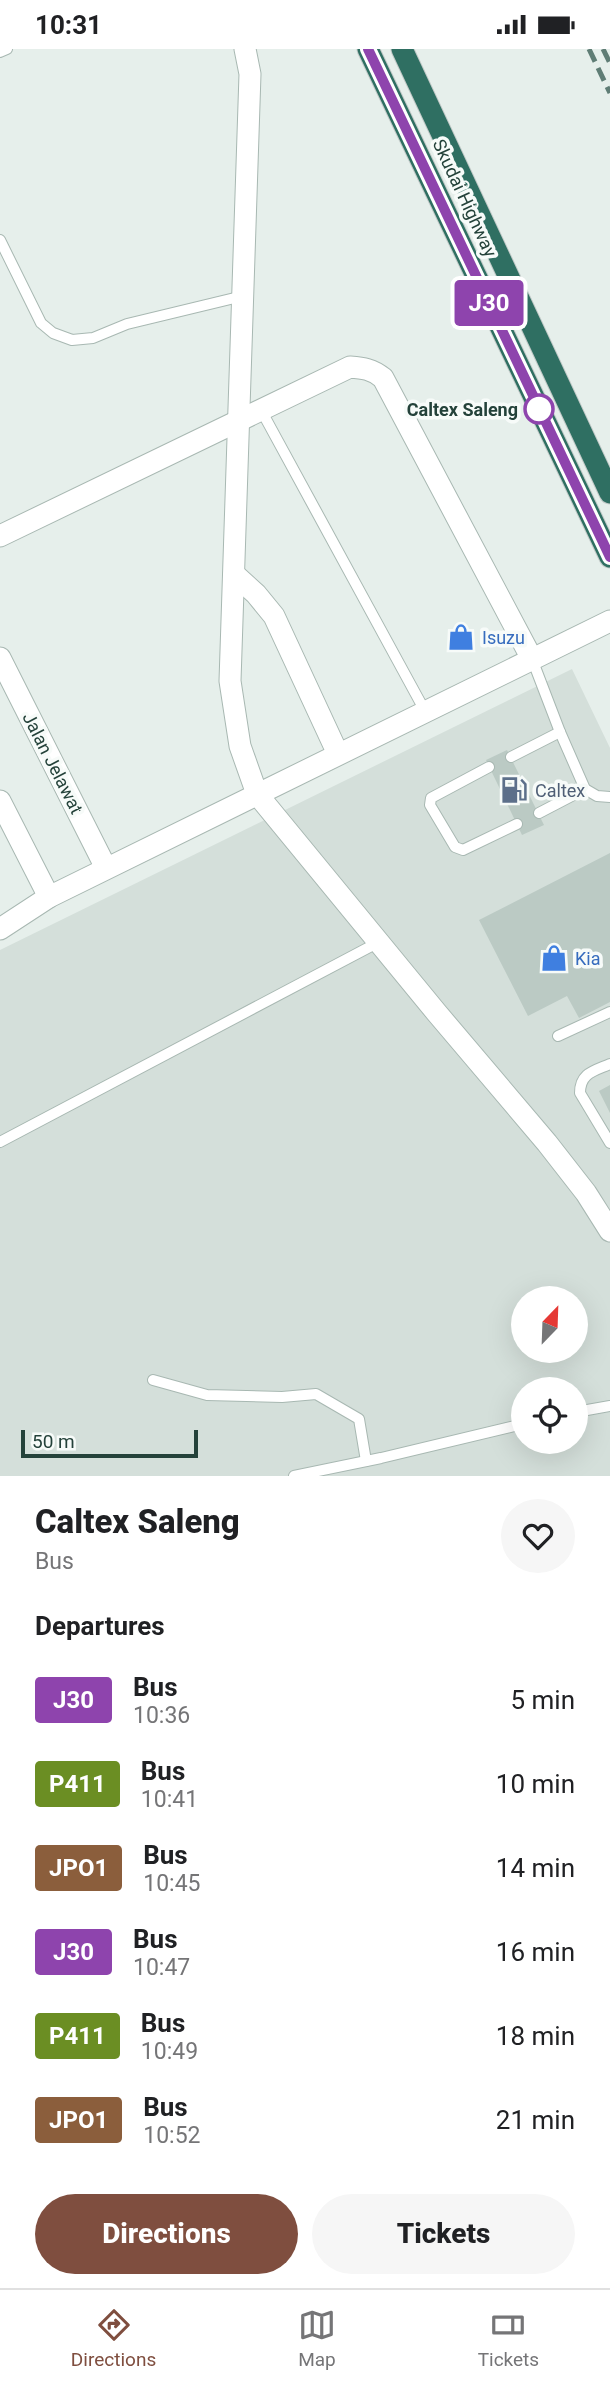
<!DOCTYPE html>
<style>
:root{--surface:#fff;--page:#f6f6f6;--text:#202124;--muted:#757577;--line:#e0e0e0;--accent:#7f4e3f}
body{margin:0;font-family:Roboto,sans-serif;background:var(--page);color:var(--text);height:100vh;display:flex;flex-direction:column;font-size:26px;white-space:nowrap}
*{box-sizing:border-box;margin:0}
p{font-size:23px;color:var(--muted)}
.icon{flex:none;width:38px;height:38px;fill:none;stroke:currentColor;stroke-width:2;stroke-linecap:round;stroke-linejoin:round}
.map{position:relative;height:1427px;overflow:hidden}
.side{display:flex;flex-direction:column;background:var(--surface);flex:1}
.side>*{flex:none}
.badge{padding:0 14px;border-radius:5px;font-size:24px;line-height:46px}
.needle{width:46px;rotate:23deg}
.fabs{position:absolute;left:511px;top:1237px;display:grid;gap:14px}
.fabs a{display:grid;place-items:center;width:77px;height:77px;border-radius:50%;background:var(--surface);box-shadow:0 7px 28px #0002;font-size:35px}
.scale{position:absolute;left:21px;bottom:18px;width:177px;box-sizing:border-box;padding-left:7px;border:4px solid #24423a;border-top:0;font-size:19px;line-height:24px;white-space:nowrap;color:#24423a;-webkit-text-stroke:5px #f7fbf9;paint-order:stroke}
.map>.badge{position:absolute;translate:-50% -50%;box-shadow:0 0 0 4px #fff}
h2{padding:0 35px;font-size:26px;line-height:63px}
.round{display:grid;place-items:center;flex:none;width:74px;height:74px;border-radius:37px;background:var(--page)}
.summary{display:flex;align-items:center;justify-content:space-between;height:119px;padding:0 35px}
h1{font-size:33px;font-weight:800;line-height:52px}
.action{display:flex;gap:14px;margin-top:auto;padding:14px 35px}
.action a{flex:1;height:80px;border-radius:42px;background:var(--accent);color:#fff;font-size:28px;font-weight:800;line-height:80px;text-align:center}
.action a+a{background:var(--page);color:var(--text)}
ul{padding:0;list-style:none}
li{display:flex;align-items:center;gap:21px;height:84px;padding:0 35px}
li div{flex:1}
li b{display:block;font-size:26px}
li em{font-style:normal}
li .badge{min-width:77px;font-weight:700;text-align:center}
.status{display:flex;justify-content:space-between;align-items:center;height:49px;padding:0 35px;background:var(--surface);direction:ltr}
.status svg{height:19px;fill:currentColor}
.tab-bar{display:flex;justify-content:space-around;align-items:center;height:98px;border-top:2px solid var(--line);background:var(--surface);font-size:19px;color:var(--muted)}
.tab-bar a{display:grid;justify-items:center;gap:4px}
.tab-bar .active{color:var(--accent)}
.map>svg:first-child{display:block}
.built{fill:#d4dfda;fill-rule:evenodd}
.building{fill:#bbcac4}
.lines{fill:none;stroke-linecap:round;stroke-linejoin:round}
.lane-casing{stroke:#a8b8b2;stroke-width:12}
.street-casing{stroke:#a8b8b2;stroke-width:23}
.highway-casing{stroke:#c2cac8;stroke-width:23}
.lane{stroke:#fff;stroke-width:10}
.street{stroke:#fff;stroke-width:21}
.highway{stroke:#2f6f62;stroke-width:21}
.rail{stroke:#5f7d75;stroke-width:5;stroke-dasharray:14 7;stroke-linecap:butt}
.line-casing{stroke:#fff;stroke-width:16}
.line{stroke:#8e44ad;stroke-width:10}
.stop-dot{fill:#fff;stroke:#8e44ad;stroke-width:3.5}
.labels{text-anchor:middle;dominant-baseline:central;stroke-width:7;stroke-linejoin:round;paint-order:stroke}
.street-label{font-size:18px;fill:#24423a;stroke:#f7fbf9}
.stop-label{font-size:18px;font-weight:bold;fill:#24423a;stroke:#f7fbf9;text-anchor:end}
.shop-label{font-size:18px;fill:#366cbe;stroke:#f7fbf9;text-anchor:start}
.service-label{font-size:18px;fill:#4e5e75;stroke:#f7fbf9;text-anchor:start}
</style>
<div class="status"><b>10:31</b><svg viewBox="0 0 49 12"><path d="M0 12V9h3v3zM5 12V6h3v6zM10 12V3h3v9zM15 12V0h3v12zM26 1h20v11H26zM47 4h2v5h-2z"/></svg></div>
<div class="map">
<svg width="610" height="1427" viewBox="0 0 610 1427">
<rect width="100%" height="100%" fill="#e6efeb"/>
<!-- built -->
<path class="built" d="M 572,620 L 610,699 L 610,1427 L 0,1427 L 0,901 ZM 523,1250 L 576,1250 L 576,1302 L 523,1302 ZM 523,1340 L 576,1340 L 576,1393 L 523,1393 Z"/>
<!-- building -->
<g class="building">
<path d="M 507,701 L 544,776 L 522,786 L 486,711 Z"/>
<path d="M 610,804 L 610,953 L 579,969 L 567,947 L 528,967 L 479,871 Z"/>
<path d="M 610,1036 L 610,1064 L 599,1042 Z"/>
</g>
<g class="lines">
<defs>
<g id="lane">
<path d="M 0,3 L 7,0"/>
<path d="M 0,191 L 41,274 L 53,284 L 72,291 L 93,289 L 127,275 L 243,247"/>
<path d="M 261,361 L 425,662"/>
<path d="M 532,610 L 560,683 L 585,740 L 597,747 L 610,748"/>
<path d="M 511,708 L 560,683"/>
<path d="M 489,718 L 431,749 L 430,756 L 455,798 L 463,801 L 517,775"/>
<path d="M 539,764 L 585,740"/>
<path d="M 558,987 L 610,963"/>
<path d="M 610,1015 C 594,1022 580,1024 580,1044 L 610,1094"/>
<path d="M 0,1093 L 379,893"/>
<path d="M 153,1331 L 207,1346 L 282,1348 L 316,1345 L 359,1370 L 366,1412"/>
<path d="M 576,1363 L 610,1357"/>
<path d="M 294,1427 L 381,1409 L 523,1375"/>
</g>
<g id="street">
<path d="M 245,0 L 250,25 L 230,632 L 240,697 L 257,745 L 436,963 L 547,1094 L 586,1144 L 610,1182"/>
<path d="M 0,487 L 350,318 C 363,319 372,320 383,329 L 532,610"/>
<path d="M 234,525 L 256,545 L 274,567 L 338,705"/>
<path d="M 0,609 L 106,819"/>
<path d="M 0,752 L 49,848"/>
<path d="M 0,880 L 49,848 L 610,572"/>
</g>
<g id="highway">
<path d="M 368,0 L 610,508"/>
<path d="M 402,0 L 610,444"/>
</g>
</defs>
<!-- lane casing -->
<use href="#lane" class="lane-casing"/>
<!-- street casing -->
<use href="#street" class="street-casing"/>
<!-- highway casing -->
<use href="#highway" class="highway-casing"/>
<!-- lane -->
<use href="#lane" class="lane"/>
<!-- street -->
<use href="#street" class="street"/>
<!-- highway -->
<use href="#highway" class="highway"/>
<!-- rail -->
<g class="rail">
<path d="M 589,0 L 610,44"/>
<path d="M 603,0 L 610,14"/>
</g>
</g>
<g class="lines">
<defs>
<path id="line" d="M 368,0 L 610,508"/>
</defs>
<!-- line casing -->
<use href="#line" class="line-casing"/>
<!-- line -->
<use href="#line" class="line"/>
</g>
<!-- icons -->
<defs>
<symbol id="shop-bare" viewBox="-9 -9 18 18"><path d="M-5-2.5h2.3a2.7 3.5 0 0 1 5.4 0H5L5.5 6h-11ZM-1.5-2.5h3a1.5 2.3 0 0 0-3 0Z" fill="#3f7fe0" stroke="#f7fbf9" stroke-width="2.5" paint-order="stroke"/></symbol>
<symbol id="fuel-bare" viewBox="-9 -9 18 18"><path d="M-5.5-6h7V0h2V4h1.3V-2.5L3-4.5l.8-.8L6-3V5H2.5V1h-1V6h-7ZM-4.2-4.7v3.2H.2V-4.7Z" fill="#5c6f8a" stroke="#f7fbf9" stroke-width="2.5" paint-order="stroke"/></symbol>
</defs>
<g fill-rule="evenodd">
<use href="#shop-bare" x="442" y="569" width="38" height="38"/>
<use href="#fuel-bare" x="495" y="722" width="38" height="38"/>
<use href="#shop-bare" x="535" y="890" width="38" height="38"/>
</g>
<!-- markers -->
<circle class="stop-dot" cx="539" cy="360" r="14"/>
<g class="labels">
<!-- street labels -->
<g class="street-label">
<text transform="translate(465 149) rotate(65)">Skudai Highway</text>
<text transform="translate(53 714) rotate(63)">Jalan Jelawat</text>
</g>
<!-- stop labels -->
<g class="stop-label">
<text x="518" y="360">Caltex Saleng</text>
</g>
<!-- shop labels -->
<g class="shop-label">
<text x="482" y="588">Isuzu</text>
<text x="575" y="909">Kia</text>
</g>
<!-- service labels -->
<g class="service-label">
<text x="535" y="741">Caltex</text>
</g>
</g>
</svg>
<div class="fabs">
<a><svg class="needle" viewBox="-14 -14 28 28"><path d="M0-13l5 13h-10z" fill="#e53935"/><path d="M0 13l5-13h-10z" fill="#757577"/></svg></a>
<a><svg class="icon" aria-label="locate" viewBox="0 0 24 24"><circle cx="12" cy="12" r="6"/><path d="M12 2v4M12 18v4M2 12h4M18 12h4"/></svg></a>
</div>
<div class="scale">50 m</div>
<b class="badge" style="left:489px;top:254px;background:#8e44ad;color:#fff">J30</b>
</div>
<section class="side">
<div class="summary"><div><h1>Caltex Saleng</h1><p>Bus</p></div><a class="round"><svg class="icon" aria-label="heart" viewBox="0 0 24 24"><path d="M12 20l-8-8c-3-5 5-10 8-4 3-6 11-1 8 4z"/></svg></a></div>
<h2>Departures</h2>
<ul>
<li><span class="badge" style="background:#8e44ad;color:#fff">J30</span><div><b>Bus</b><p>10:36</p></div><em>5 min</em></li>
<li><span class="badge" style="background:#6b8e23;color:#fff">P411</span><div><b>Bus</b><p>10:41</p></div><em>10 min</em></li>
<li><span class="badge" style="background:#8b5e3c;color:#fff">JPO1</span><div><b>Bus</b><p>10:45</p></div><em>14 min</em></li>
<li><span class="badge" style="background:#8e44ad;color:#fff">J30</span><div><b>Bus</b><p>10:47</p></div><em>16 min</em></li>
<li><span class="badge" style="background:#6b8e23;color:#fff">P411</span><div><b>Bus</b><p>10:49</p></div><em>18 min</em></li>
<li><span class="badge" style="background:#8b5e3c;color:#fff">JPO1</span><div><b>Bus</b><p>10:52</p></div><em>21 min</em></li>
</ul>
<div class="action"><a>Directions</a><a>Tickets</a></div>
</section>
<nav class="tab-bar">
<a class="active"><svg class="icon" aria-label="directions" viewBox="0 0 24 24"><path d="M12 3l9 9-9 9-9-9zM9 14v-3h6M13 9l2 2-2 2"/></svg>Directions</a>
<a><svg class="icon" aria-label="map" viewBox="0 0 24 24"><path d="M3 6l6-2 6 2 6-2v14l-6 2-6-2-6 2zM9 4v14M15 6v14"/></svg>Map</a>
<a><svg class="icon" aria-label="tickets" viewBox="0 0 24 24"><path d="M3 7h18v10H3zM15 7v10"/></svg>Tickets</a>
</nav>
